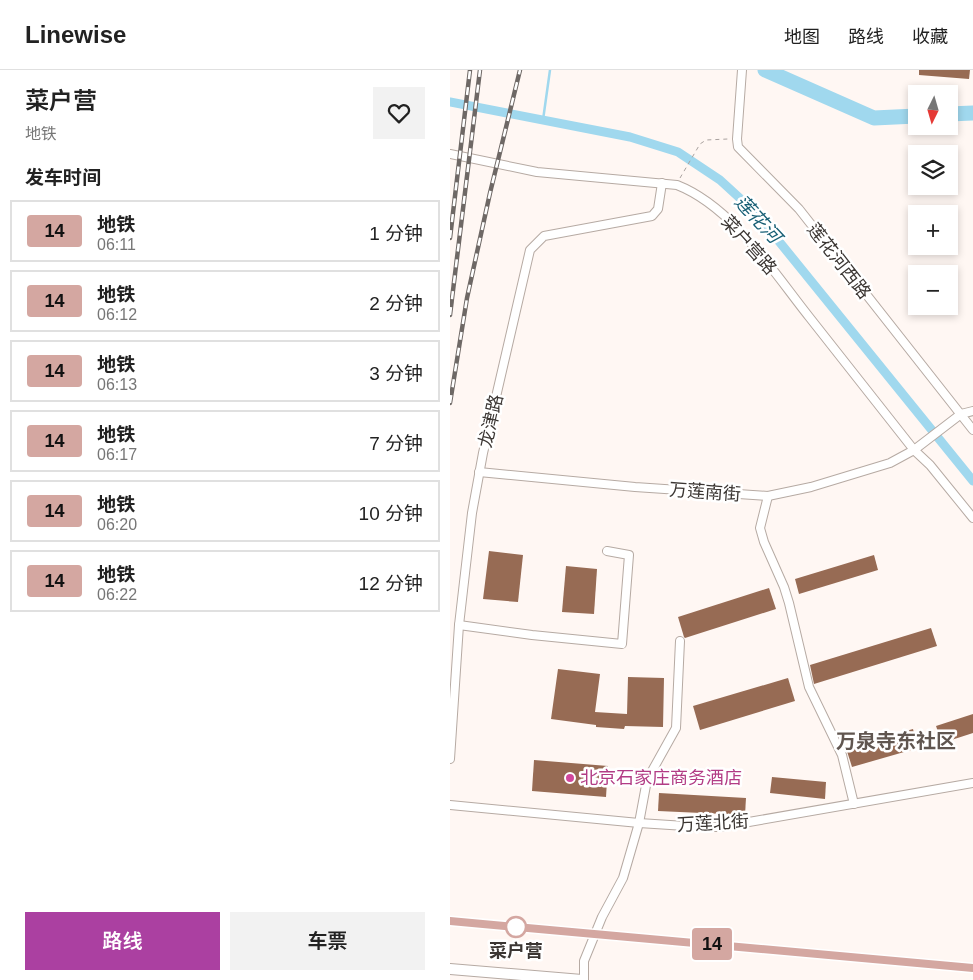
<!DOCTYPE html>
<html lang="zh">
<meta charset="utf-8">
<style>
:root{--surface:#fff;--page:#f2f2f2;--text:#222;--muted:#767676;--line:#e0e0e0;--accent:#ab40a1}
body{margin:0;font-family:Helvetica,"Noto Sans SC",sans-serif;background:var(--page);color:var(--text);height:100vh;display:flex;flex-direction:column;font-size:19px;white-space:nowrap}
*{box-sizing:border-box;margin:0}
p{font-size:16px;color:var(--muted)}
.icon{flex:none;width:28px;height:28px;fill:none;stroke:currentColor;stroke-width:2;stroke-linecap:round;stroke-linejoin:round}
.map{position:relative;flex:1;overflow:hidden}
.side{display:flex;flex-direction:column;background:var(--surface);width:450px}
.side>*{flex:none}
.badge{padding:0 10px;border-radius:4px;font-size:18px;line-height:32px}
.needle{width:32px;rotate:185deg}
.controls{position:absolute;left:458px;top:15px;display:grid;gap:10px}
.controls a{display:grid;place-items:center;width:50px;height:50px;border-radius:0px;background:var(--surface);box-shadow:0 2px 8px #0003;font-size:25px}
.map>.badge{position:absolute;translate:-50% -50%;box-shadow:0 0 0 2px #fff}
h2{padding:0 25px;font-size:19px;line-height:45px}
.round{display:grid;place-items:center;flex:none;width:52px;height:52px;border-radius:0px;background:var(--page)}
.headline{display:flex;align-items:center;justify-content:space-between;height:85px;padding:0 25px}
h1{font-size:24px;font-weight:600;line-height:38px}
.button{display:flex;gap:10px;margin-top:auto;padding:10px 25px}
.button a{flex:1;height:58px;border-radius:0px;background:var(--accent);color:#fff;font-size:20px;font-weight:600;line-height:58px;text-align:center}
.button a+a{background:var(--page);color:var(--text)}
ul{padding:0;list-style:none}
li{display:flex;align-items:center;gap:15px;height:62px;margin:0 10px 8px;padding:0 15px;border:2px solid var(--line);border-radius:0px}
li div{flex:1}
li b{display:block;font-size:19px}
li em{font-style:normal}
li .badge{min-width:55px;font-weight:700;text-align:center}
header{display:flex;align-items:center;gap:30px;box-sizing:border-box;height:70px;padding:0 25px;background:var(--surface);border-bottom:1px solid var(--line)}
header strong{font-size:24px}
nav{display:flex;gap:28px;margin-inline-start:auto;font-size:18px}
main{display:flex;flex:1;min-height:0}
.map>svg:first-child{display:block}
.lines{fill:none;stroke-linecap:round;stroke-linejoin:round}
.stream{stroke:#a0d8ee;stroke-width:2.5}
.canal{stroke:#a0d8ee;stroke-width:9}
.river{stroke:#a0d8ee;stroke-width:15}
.building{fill:#976b54}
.street-casing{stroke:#b6aaa3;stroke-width:10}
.secondary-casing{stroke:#b6aaa3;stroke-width:12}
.path{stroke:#a9a29f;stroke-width:1;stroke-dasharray:4 4;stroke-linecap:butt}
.street{stroke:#fff;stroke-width:8}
.secondary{stroke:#fff;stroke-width:10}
.rail-casing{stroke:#6e6865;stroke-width:4.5}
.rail{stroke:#fff;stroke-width:2.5;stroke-dasharray:8;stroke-linecap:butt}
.line-casing{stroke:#fff;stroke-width:11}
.line{stroke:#d4a7a1;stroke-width:8}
.hotel-dot{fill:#d1479c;stroke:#fff;stroke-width:2}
.stop-dot{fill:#fff;stroke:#d4a7a1;stroke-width:2.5}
.labels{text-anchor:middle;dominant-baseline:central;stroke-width:5;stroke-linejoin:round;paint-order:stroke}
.street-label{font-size:18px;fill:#3b3633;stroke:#fff}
.hotel-label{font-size:18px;fill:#b23c85;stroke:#fff;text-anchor:start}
.stop-label{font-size:18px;font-weight:bold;fill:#3b3633;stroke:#fff}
.water-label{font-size:19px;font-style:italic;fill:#185f75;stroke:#fff}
.quarter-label{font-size:20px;font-weight:bold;fill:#605650;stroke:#fff}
</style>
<header>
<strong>Linewise</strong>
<nav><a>地图</a><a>路线</a><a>收藏</a></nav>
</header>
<main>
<section class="side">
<div class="headline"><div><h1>菜户营</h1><p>地铁</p></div><a class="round"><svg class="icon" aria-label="heart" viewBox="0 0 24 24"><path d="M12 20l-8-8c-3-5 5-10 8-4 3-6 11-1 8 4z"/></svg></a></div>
<h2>发车时间</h2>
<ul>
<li><span class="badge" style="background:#d4a7a1;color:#111">14</span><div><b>地铁</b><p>06:11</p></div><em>1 分钟</em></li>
<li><span class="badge" style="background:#d4a7a1;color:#111">14</span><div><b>地铁</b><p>06:12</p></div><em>2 分钟</em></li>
<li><span class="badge" style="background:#d4a7a1;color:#111">14</span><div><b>地铁</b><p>06:13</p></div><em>3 分钟</em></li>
<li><span class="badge" style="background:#d4a7a1;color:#111">14</span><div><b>地铁</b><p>06:17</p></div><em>7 分钟</em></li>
<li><span class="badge" style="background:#d4a7a1;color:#111">14</span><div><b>地铁</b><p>06:20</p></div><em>10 分钟</em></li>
<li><span class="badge" style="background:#d4a7a1;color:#111">14</span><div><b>地铁</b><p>06:22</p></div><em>12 分钟</em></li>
</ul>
<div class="button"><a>路线</a><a>车票</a></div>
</section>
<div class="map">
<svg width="523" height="910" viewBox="0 0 523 910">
<rect width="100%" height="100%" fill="#fff7f3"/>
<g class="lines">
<!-- stream -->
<path class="stream" d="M 93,50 L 100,0"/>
<!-- canal -->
<path class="canal" d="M 0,32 L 180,67 L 228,82 L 270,110 L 306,143 L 523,411"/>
<!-- river -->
<g class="river">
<path d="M 315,0 L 424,48 L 466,46"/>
<path d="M 499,44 L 523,43"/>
</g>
</g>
<!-- building -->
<g class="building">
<path d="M 469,0 L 520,0 L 519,9 L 469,5 Z"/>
<path d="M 39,481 L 73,485 L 68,532 L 33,529 Z"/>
<path d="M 424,485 L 428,500 L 349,524 L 345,509 Z"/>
<path d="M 116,496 L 147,499 L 144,544 L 112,542 Z"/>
<path d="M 319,518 L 326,539 L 235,568 L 234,567 L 228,547 Z"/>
<path d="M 481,558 L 487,576 L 364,614 L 360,595 Z"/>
<path d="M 108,599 L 150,604 L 145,642 L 177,644 L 178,607 L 214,608 L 213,657 L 175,656 L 174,659 L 146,657 L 146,655 L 101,649 Z"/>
<path d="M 338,608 L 345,631 L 250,660 L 243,636 Z"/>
<path d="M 523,644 L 523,663 L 492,673 L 486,656 Z"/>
<path d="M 463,659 L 468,678 L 402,697 L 396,678 Z"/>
<path d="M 84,690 L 158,696 L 156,727 L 82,721 Z"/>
<path d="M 322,707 L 376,712 L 375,729 L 320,723 Z"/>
<path d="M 209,723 L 296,728 L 295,745 L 208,741 Z"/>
</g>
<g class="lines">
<defs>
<g id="street">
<path d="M 292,0 L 287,69 L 288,77 L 349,139 L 523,360"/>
<path d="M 0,84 L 87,102 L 227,115 C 283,137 324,203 360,248 C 395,292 429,336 464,380 L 480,395 L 523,448"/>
<path d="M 29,402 L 185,417 L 318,426 L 361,417 L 440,393 L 464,380 L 511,344 L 523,341"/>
<path d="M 318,426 L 310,458 L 314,472 L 334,517 L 339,533 L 359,617 L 392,685 L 404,734"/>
<path d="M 9,555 L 82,565 L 172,574 L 179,485 L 157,481"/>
<path d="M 0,689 L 9,555 L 22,443 L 33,383 L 80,180 L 94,166 L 202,146 L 208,139 L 212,113"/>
<path d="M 0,735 L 189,753 L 251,757 L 270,757 L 523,713"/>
<path d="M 134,910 L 134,891 L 152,847 L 173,808 L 189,753 L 197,710 L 226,658 L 230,571"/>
</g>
<path id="secondary" d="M 0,899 L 132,910"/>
</defs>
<!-- street casing -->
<use href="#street" class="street-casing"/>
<!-- secondary casing -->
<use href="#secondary" class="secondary-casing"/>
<!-- path -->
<path class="path" d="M 230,108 L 250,74 L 256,70 L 278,69"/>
<!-- street -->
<use href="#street" class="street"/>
<!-- secondary -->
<use href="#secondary" class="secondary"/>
<defs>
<g id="rail">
<path d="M 0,168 L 20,0"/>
<path d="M 0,245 L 30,0"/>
<path d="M 0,333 L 17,228 L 40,123 L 70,0"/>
</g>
</defs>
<!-- rail casing -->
<use href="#rail" class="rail-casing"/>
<!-- rail -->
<use href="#rail" class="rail"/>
</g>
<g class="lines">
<defs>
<path id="line" d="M 0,851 L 523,898"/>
</defs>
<!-- line casing -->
<use href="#line" class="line-casing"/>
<!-- line -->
<use href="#line" class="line"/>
</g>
<!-- markers -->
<circle class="hotel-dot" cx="120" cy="708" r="5"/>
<circle class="stop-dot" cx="66" cy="857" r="10"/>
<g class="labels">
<!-- street labels -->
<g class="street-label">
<text transform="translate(299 175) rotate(48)">菜户营路</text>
<text transform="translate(389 191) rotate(52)">莲花河西路</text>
<text transform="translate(41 351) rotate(-77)">龙津路</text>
<text transform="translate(255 422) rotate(4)">万莲南街</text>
<text transform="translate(263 753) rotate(-3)">万莲北街</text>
</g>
<!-- hotel labels -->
<g class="hotel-label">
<text x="130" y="708">北京石家庄商务酒店</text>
</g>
<!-- stop labels -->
<g class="stop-label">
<text x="66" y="881">菜户营</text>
</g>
<!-- water labels -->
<g class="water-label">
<text transform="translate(308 149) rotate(47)">莲花河</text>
</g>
<!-- quarter labels -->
<g class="quarter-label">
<text x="446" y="671">万泉寺东社区</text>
</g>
</g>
</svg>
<div class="controls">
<a><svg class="needle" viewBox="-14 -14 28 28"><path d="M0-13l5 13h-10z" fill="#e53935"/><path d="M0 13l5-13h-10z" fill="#767676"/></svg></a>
<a><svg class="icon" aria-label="layers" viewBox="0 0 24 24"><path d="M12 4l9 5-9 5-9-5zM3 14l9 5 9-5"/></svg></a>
<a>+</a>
<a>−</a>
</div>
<b class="badge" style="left:262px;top:874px;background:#d4a7a1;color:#111">14</b>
</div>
</main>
